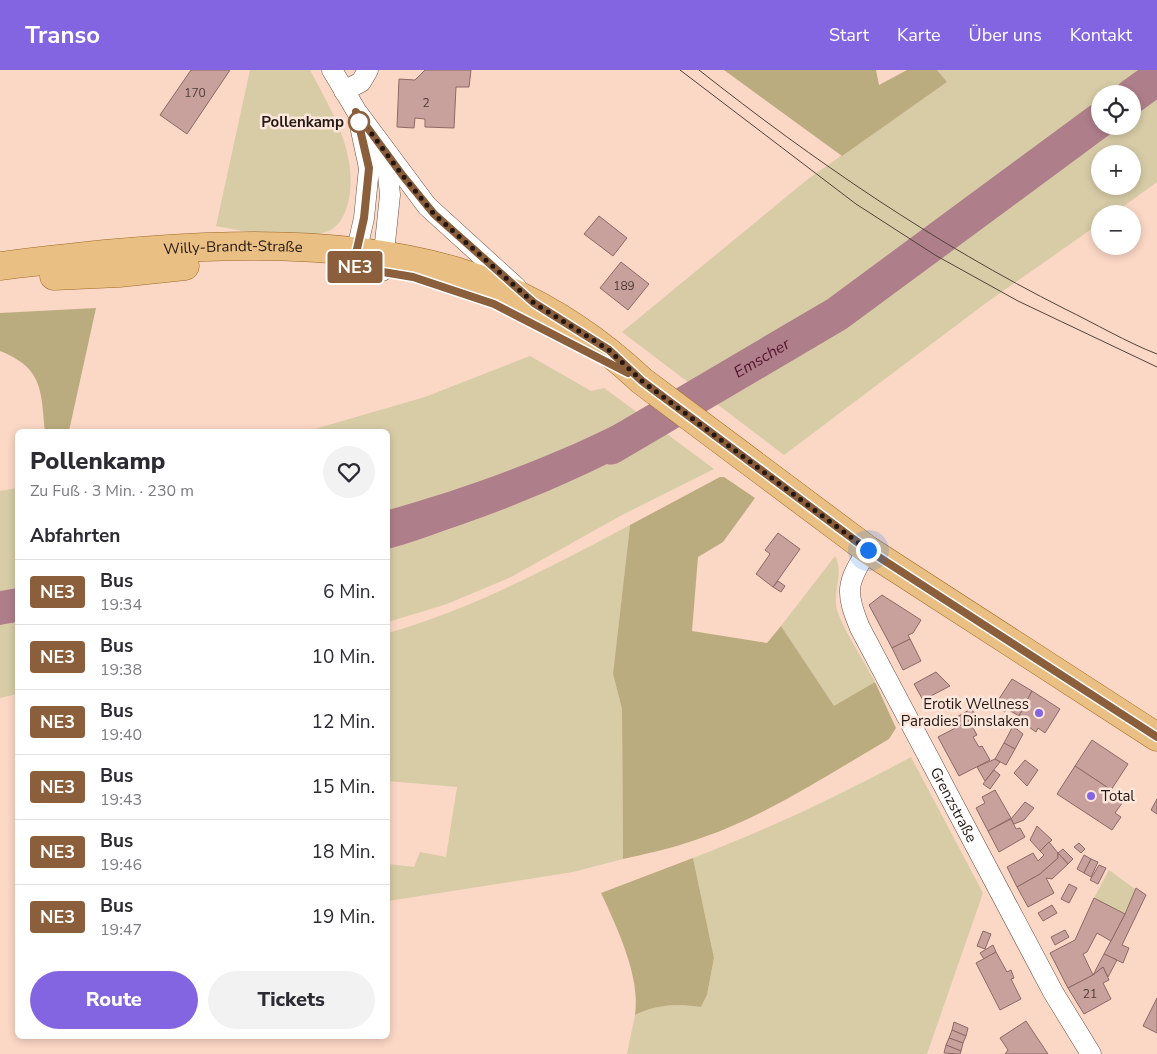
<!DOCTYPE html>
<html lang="de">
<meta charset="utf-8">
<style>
:root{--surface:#fff;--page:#f2f2f3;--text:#2b2b33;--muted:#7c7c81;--line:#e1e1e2;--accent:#8465e1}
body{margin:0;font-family:"Nunito Sans",sans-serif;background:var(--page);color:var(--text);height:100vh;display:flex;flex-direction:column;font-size:19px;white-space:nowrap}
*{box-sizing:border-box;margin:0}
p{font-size:16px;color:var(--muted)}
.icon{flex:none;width:28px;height:28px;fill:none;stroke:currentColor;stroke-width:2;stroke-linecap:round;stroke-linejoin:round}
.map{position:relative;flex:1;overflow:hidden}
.details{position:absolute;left:15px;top:359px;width:375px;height:610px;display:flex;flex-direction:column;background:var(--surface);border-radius:8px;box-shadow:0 2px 8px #0003}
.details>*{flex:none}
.badge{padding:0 10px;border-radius:4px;font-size:18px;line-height:32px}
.buttons{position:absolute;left:1091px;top:15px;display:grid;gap:10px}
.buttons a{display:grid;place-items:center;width:50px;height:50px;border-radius:50%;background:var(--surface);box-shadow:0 2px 8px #0003;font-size:25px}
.you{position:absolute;width:25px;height:25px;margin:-12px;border:4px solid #fff;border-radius:50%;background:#1a73e8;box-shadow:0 0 0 8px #1a73e833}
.map>.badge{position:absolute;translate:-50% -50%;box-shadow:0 0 0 2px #fff}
h2{padding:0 15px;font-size:19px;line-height:45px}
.round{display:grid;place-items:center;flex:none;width:52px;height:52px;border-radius:26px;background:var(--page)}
.headline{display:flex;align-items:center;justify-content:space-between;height:85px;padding:0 15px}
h1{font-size:24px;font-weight:800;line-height:38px}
.primary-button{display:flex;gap:10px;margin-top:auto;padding:10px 15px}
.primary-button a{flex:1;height:58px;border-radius:30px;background:var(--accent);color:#fff;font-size:20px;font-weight:800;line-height:58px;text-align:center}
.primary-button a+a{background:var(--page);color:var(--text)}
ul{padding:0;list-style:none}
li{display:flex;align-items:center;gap:15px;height:65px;padding:0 15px;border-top:1px solid var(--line)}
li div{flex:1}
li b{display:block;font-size:19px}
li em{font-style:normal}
li .badge{min-width:55px;font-weight:700;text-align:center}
header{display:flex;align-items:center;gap:30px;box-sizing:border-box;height:70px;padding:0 25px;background:var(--accent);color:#fff}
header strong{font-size:24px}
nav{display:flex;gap:28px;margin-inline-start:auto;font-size:18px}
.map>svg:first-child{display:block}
.green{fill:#d7cca6;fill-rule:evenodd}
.forest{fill:#baac7f}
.water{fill:#af7e8b}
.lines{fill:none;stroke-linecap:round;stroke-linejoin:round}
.river{stroke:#af7e8b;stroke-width:35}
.building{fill:#c8a19d;stroke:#8d6966}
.minor-casing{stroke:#6d4f41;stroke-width:21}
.primary-casing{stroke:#9c6926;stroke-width:29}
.minor{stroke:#fff;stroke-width:20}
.primary{stroke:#eabf83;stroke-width:28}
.tram{stroke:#534239;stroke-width:1}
.line-casing{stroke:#fff;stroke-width:11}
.line{stroke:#8b5e3c;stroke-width:8}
.walk{stroke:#241812;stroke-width:5;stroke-dasharray:0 9}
.stop-dot{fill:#fff;stroke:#8b5e3c;stroke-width:2.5}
.poi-dot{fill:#8465e1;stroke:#fde7dd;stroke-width:2}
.labels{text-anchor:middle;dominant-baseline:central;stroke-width:5;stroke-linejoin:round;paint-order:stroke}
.number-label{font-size:12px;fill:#4d3a35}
.stop-label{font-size:15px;font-weight:bold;fill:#241812;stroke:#fde7dd;text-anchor:end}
.street-label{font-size:15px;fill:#241812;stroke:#fde7dd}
.poi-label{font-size:15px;fill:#241812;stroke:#fde7dd;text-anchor:end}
.water-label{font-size:16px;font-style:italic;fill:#54162d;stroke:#fde7dd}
</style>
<header>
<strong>Transo</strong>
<nav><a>Start</a><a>Karte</a><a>Über uns</a><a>Kontakt</a></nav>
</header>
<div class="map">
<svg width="1157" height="984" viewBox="0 0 1157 984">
<rect width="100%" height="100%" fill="#fbd7c5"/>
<!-- green -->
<g class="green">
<path d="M 250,0 L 310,0 C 332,42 361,87 347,137 C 343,148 338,158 326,162 C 294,172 248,162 216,156 Z"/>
<path d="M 937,0 L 1157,0 L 1157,112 L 1113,144 L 1100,144 L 1100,153 L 986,233 L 784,385 L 622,262 L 808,109 L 947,12 ZM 1100,24 L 1132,24 L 1132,56 L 1100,56 ZM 1100,84 L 1132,84 L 1132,116 L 1100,116 Z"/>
<path d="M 530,286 L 591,321 L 604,318 L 638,343 C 562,383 470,418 388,440 L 388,361 L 308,361 L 425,327 Z"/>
<path d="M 667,364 L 714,399 L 622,445 L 511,507 L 447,534 L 388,552 L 388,479 C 407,474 427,467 446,460 C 524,434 594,402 667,364 Z"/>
<path d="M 17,418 L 17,518 L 0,521 L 0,421 Z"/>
<path d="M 630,455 L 613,604 L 622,639 L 623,789 L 573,802 L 388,831 L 388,794 L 414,797 L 420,782 L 446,787 L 457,717 L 388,711 L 388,563 C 476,537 549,498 630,455 Z"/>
<path d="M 835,486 C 845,504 831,523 838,543 C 847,566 863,589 875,612 L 834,637 L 781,556 Z"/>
<path d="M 17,552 L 17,624 L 0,628 L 0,555 Z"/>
<path d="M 911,687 L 983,823 L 927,984 L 627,984 L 635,945 C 657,934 677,934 701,937 L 707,925 L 714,888 L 693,788 C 769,759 841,725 911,687 Z"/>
<path d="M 1109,800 L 1135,819 L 1125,844 L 1094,828 Z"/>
</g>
<!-- forest -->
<g class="forest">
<path d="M 724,0 L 876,0 L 879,15 L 907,0 L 937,0 L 947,12 L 842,86 Z"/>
<path d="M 96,238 L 69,361 L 45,361 C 41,320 43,298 0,281 L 0,243 Z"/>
<path d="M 720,407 L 724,407 L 755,428 L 723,472 L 698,487 L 692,561 L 767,573 L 781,556 L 834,636 L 875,612 L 896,658 L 889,669 C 824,707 759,751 686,773 C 666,780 644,784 623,789 L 622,639 L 613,604 L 630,455 Z"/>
<path d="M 693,788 L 714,888 L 707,925 L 701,937 C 677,934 657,934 635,945 C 641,908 617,857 601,823 Z"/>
</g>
<!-- water -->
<g class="water">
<path d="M 638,343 L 667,364 C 594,402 524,434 446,460 C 427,467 407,474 388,479 L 388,440 C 471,417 562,383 638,343 Z"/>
<path d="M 17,518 L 17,552 L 0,555 L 0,521 Z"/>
</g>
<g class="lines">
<!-- river -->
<g class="river">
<path d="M 1132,26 L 1157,8"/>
<path id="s1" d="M 611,377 L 837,244 L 1100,50"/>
</g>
</g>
<!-- building -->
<g class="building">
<path d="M 191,0 L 230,0 L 187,64 L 160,45 Z"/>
<path d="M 425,0 L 471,0 L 469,17 L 456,17 L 454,58 L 425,57 L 425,49 L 415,48 L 414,58 L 397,57 L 399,9 L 415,10 Z"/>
<path d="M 599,146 L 627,168 L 613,186 L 584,164 Z"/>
<path d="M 621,192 L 649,214 L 628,240 L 600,218 Z"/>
<path d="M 778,463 L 800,479 L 773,517 L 756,504 L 770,484 L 765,480 Z"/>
<path d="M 778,511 L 785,516 L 781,522 L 773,517 Z"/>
<path d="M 882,525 L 921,550 L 913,563 L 908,565 L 910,569 L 892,578 L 869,535 Z"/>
<path d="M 910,569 L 921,591 L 903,600 L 892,578 Z"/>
<path d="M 936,602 L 950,616 L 923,630 L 914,614 Z"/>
<path d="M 1012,609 L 1032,621 L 1019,646 L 1007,639 L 1005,642 L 995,635 Z"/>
<path d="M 1032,621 L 1060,639 L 1045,663 L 1038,658 L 1036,662 L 1026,655 L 1028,652 L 1019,646 Z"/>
<path d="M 971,639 L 977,646 L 957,657 L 953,649 Z"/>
<path d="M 969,651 L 977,665 L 973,667 L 979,677 L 982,676 L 990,690 L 959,706 L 938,667 Z"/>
<path d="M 1013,656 L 1023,664 L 1015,679 L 1004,673 Z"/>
<path d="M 1092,670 L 1128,694 L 1111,720 L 1075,696 Z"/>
<path d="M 1004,673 L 1015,679 L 1006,695 L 995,689 Z"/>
<path d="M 995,689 L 1000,692 L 985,711 L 977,697 Z"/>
<path d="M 1025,690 L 1038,700 L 1027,716 L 1014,703 Z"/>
<path d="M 1075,696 L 1125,729 L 1115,743 L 1121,747 L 1112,760 L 1057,724 Z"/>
<path d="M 994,700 L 1000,705 L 990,719 L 983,714 Z"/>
<path d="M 995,720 L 1011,748 L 988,761 L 976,738 L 985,733 L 982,727 Z"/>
<path d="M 1157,729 L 1157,744 L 1151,740 Z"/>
<path d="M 1025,732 L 1034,738 L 1024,750 L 1014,754 L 1011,749 Z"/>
<path d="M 1011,749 L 1016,759 L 1020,758 L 1025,767 L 999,782 L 988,761 Z"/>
<path d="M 1037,756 L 1052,770 L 1040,781 L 1030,770 Z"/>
<path d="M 1049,772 L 1058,783 L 1058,788 L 1040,804 L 1017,817 L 1007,797 L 1033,783 L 1038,791 L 1044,785 L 1040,781 Z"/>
<path d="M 1079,773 L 1085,779 L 1081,783 L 1074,777 Z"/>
<path d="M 1063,779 L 1073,789 L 1068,794 L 1058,783 Z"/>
<path d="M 1058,783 L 1068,794 L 1052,809 L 1046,808 L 1054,823 L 1028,837 L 1017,817 L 1040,804 L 1058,788 Z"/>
<path d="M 1084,785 L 1091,789 L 1084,803 L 1077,799 Z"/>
<path d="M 1091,789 L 1098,792 L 1091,807 L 1084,803 Z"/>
<path d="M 1099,795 L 1106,798 L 1098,814 L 1090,810 Z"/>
<path d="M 1069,814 L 1077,818 L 1069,833 L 1061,829 Z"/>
<path d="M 1136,818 L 1146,825 L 1122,875 L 1129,878 L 1123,893 L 1104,884 L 1125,844 Z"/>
<path d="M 1094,828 L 1125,844 L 1111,871 L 1097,863 L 1087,882 L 1083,884 L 1093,905 L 1068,918 L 1050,883 L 1075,870 Z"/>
<path d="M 1052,835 L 1057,843 L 1043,851 L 1038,843 Z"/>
<path d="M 1065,860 L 1069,867 L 1055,875 L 1051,867 Z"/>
<path d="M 983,861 L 991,864 L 985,879 L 977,876 Z"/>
<path d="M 993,875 L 996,882 L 984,889 L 980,883 Z"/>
<path d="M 996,882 L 1007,902 L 1011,900 L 1014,908 L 1011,909 L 1021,929 L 1000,940 L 976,893 Z"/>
<path d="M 1104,884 L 1117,890 L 1108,907 L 1103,897 L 1093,905 Z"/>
<path d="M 1103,897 L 1109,910 L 1103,913 L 1111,929 L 1084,944 L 1068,918 L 1093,905 Z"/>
<path d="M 1157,928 L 1157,963 L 1143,956 Z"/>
<path d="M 1026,951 L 1048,984 L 1005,984 L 1008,980 L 1000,968 Z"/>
<path d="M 954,952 L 968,958 L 966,966 L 952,960 Z"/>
<path d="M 952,960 L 966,966 L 963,973 L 949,968 Z"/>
<path d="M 949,968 L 963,973 L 961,981 L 946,975 Z"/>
<path d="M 946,975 L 961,981 L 960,984 L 944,983 Z"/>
</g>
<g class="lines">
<defs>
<g id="minor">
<path d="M 332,0 L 357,42 L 427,136 L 517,218"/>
<path d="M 344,21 L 361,12 L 368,0"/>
<path d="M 353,197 L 364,148 L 369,98 L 359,51"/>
<path d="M 382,201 L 390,125 L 386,84"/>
<path id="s2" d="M 868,480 C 846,513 845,522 860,558 L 1053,922 L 1091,984"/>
</g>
<g id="primary">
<path id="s3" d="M 0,196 C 146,178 320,159 462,203 C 531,225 590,262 642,311 L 868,480 L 1157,667"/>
<path d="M 54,206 L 119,203 L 185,196"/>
</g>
</defs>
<!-- minor casing -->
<use href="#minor" class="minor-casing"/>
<!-- primary casing -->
<use href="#primary" class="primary-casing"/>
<!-- minor -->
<use href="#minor" class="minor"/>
<!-- primary -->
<use href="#primary" class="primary"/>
<!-- tram -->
<g class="tram">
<path d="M 680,0 L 856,134 L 935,185 L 1018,231 L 1157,297"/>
<path d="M 699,0 C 814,91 934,173 1065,239 C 1096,254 1126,272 1157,284"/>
</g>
</g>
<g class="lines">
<defs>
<path id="line" d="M 628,303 L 494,234 L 413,207 L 353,197 L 364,148 L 369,98 L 356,42 L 403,106 L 434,144 L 534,233 L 609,280 L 642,311 L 868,480 L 1157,667"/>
</defs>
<!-- line casing -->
<use href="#line" class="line-casing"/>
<!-- line -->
<use href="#line" class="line"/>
<!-- walk -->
<path class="walk" d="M 359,52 L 366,56 L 403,106 L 434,144 L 534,233 L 609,280 L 642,311 L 868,480"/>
</g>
<!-- markers -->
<circle class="stop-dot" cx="359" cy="52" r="10"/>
<g class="poi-dot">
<circle cx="1039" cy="643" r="5"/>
<circle cx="1091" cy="726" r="5"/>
</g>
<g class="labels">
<!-- number labels -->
<g class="number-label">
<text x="195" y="23">170</text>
<text x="426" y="33">2</text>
<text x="624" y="216">189</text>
<text x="1090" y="924">21</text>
</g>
<!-- stop labels -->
<g class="stop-label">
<text x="344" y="52">Pollenkamp</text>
</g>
<!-- street labels -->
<g class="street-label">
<text stroke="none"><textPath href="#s3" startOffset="234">Willy-Brandt-Straße</textPath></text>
<text stroke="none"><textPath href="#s2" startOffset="284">Grenzstraße</textPath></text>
</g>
<!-- poi labels -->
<g class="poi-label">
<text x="1029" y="634">Erotik Wellness<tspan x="1029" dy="17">Paradies Dinslaken</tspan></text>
<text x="1101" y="726" text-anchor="start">Total</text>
</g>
<!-- water labels -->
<g class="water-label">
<text stroke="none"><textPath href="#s1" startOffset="175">Emscher</textPath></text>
</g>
</g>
</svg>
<div class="buttons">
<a><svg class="icon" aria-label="locate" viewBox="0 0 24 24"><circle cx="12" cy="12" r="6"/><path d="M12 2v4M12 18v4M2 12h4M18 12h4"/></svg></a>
<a>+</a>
<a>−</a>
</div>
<div class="you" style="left:868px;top:480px"></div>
<b class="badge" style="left:355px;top:197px;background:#8b5e3c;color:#fff">NE3</b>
<section class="details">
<div class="headline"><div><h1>Pollenkamp</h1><p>Zu Fuß · 3 Min. · 230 m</p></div><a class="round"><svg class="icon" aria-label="heart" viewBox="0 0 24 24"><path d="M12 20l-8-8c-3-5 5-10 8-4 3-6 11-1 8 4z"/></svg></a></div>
<h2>Abfahrten</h2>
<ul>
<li><span class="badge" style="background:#8b5e3c;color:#fff">NE3</span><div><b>Bus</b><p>19:34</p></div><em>6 Min.</em></li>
<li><span class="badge" style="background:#8b5e3c;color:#fff">NE3</span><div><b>Bus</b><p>19:38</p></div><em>10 Min.</em></li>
<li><span class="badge" style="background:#8b5e3c;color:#fff">NE3</span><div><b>Bus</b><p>19:40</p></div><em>12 Min.</em></li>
<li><span class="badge" style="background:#8b5e3c;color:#fff">NE3</span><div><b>Bus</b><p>19:43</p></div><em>15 Min.</em></li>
<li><span class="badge" style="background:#8b5e3c;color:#fff">NE3</span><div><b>Bus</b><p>19:46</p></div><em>18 Min.</em></li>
<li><span class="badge" style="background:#8b5e3c;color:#fff">NE3</span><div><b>Bus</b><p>19:47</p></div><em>19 Min.</em></li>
</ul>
<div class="primary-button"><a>Route</a><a>Tickets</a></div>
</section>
</div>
